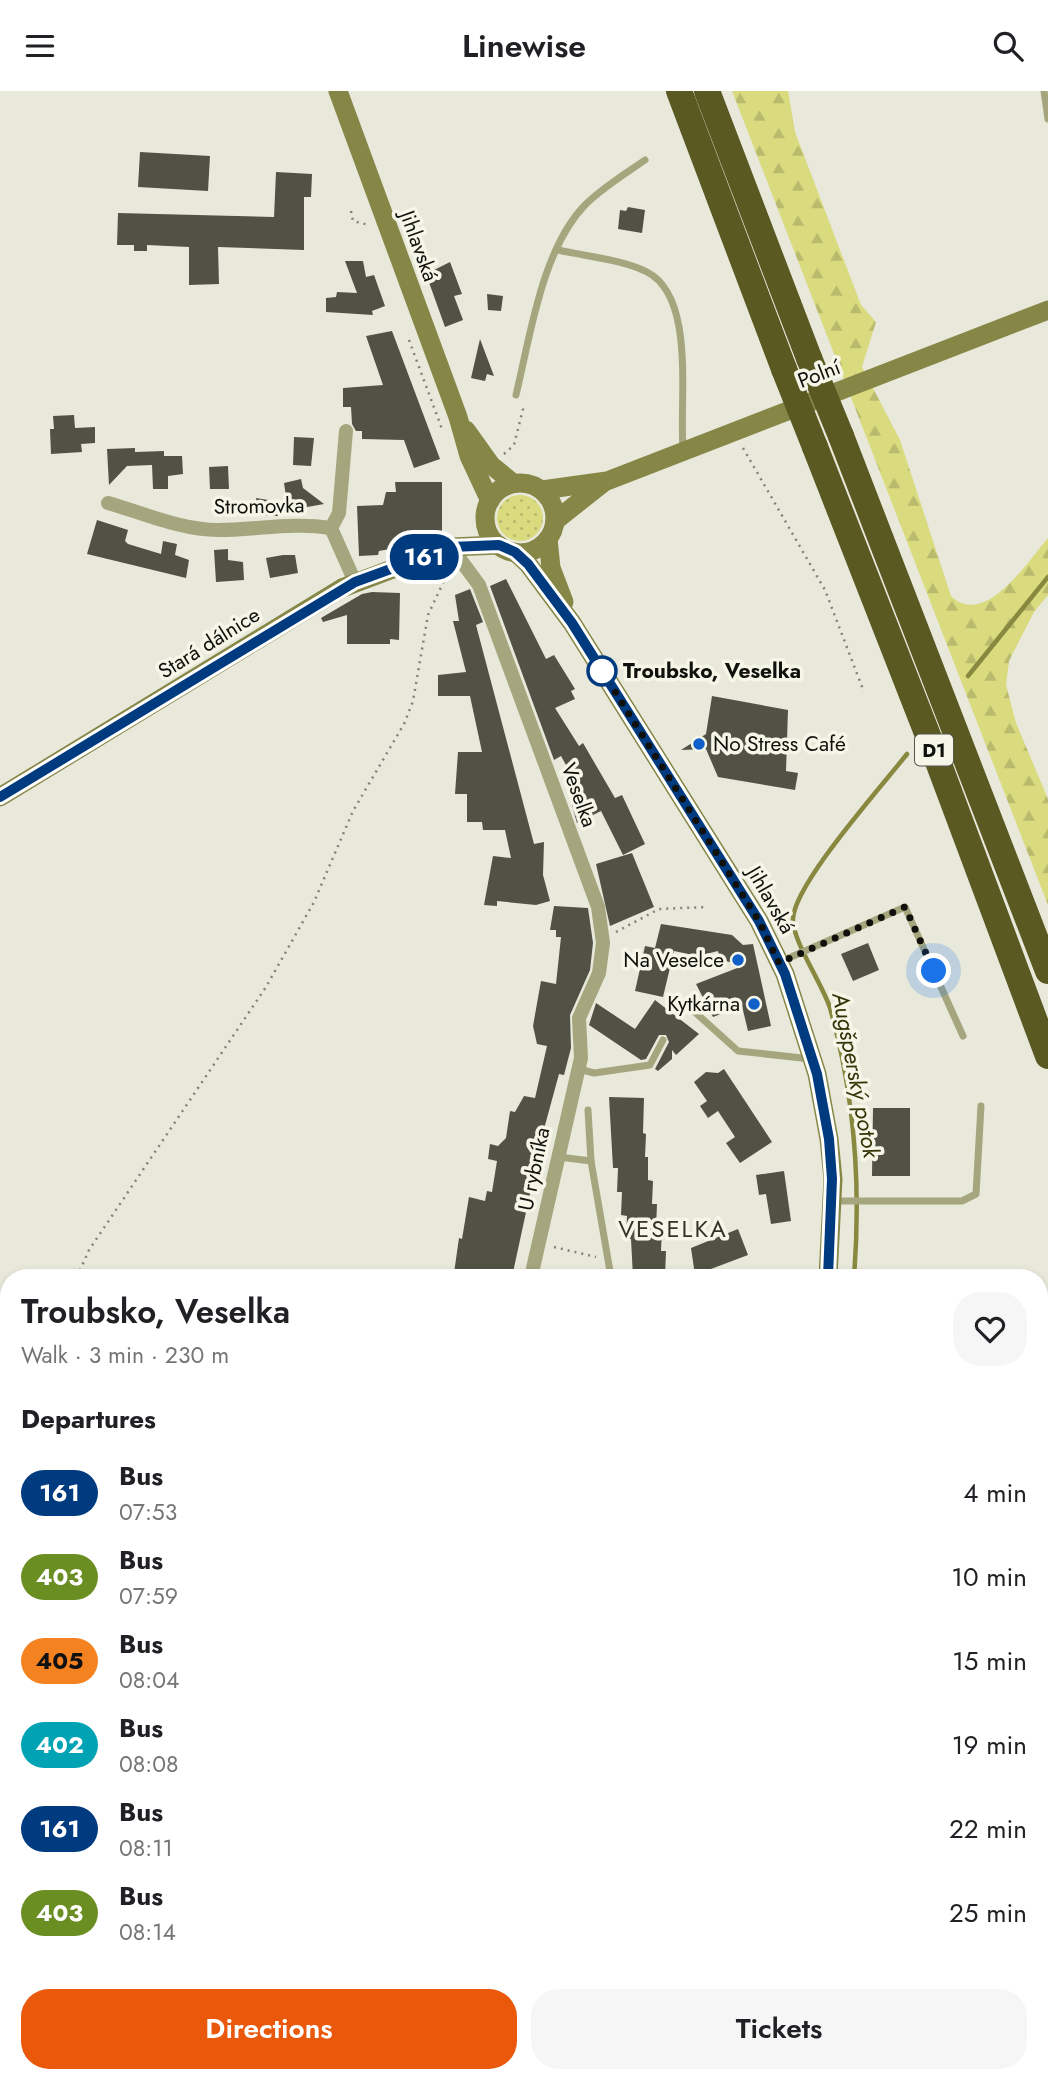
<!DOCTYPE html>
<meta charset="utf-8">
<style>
:root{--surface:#fff;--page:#f6f6f6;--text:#202124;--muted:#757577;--accent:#ea580c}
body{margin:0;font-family:Jost,sans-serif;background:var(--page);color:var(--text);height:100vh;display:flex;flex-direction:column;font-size:26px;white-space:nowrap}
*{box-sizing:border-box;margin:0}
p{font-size:23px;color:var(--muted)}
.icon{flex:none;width:38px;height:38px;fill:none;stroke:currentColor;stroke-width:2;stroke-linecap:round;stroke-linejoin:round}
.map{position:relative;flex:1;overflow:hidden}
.side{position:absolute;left:0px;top:1178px;width:1048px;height:814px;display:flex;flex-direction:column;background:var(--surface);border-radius:28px 28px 0 0;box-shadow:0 4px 10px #0003}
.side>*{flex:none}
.badge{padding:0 14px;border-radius:23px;font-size:24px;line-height:46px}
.you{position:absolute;width:35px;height:35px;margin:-18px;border:5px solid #fff;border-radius:50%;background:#1a73e8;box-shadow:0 0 0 10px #1a73e833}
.map>.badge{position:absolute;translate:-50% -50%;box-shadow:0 0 0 4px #fff}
h2{padding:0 21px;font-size:26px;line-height:63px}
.round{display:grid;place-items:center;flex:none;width:74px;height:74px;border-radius:28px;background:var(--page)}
.headline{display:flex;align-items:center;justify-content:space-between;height:119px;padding:0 21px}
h1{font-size:33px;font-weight:600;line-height:52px}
.cta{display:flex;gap:14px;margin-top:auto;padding:14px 21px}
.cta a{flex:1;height:80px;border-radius:28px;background:var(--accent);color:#fff;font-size:28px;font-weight:600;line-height:80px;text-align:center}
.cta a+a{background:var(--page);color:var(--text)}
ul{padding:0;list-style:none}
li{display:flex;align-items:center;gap:21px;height:84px;padding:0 21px}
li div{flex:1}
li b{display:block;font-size:26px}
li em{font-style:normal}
li .badge{min-width:77px;font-weight:700;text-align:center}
header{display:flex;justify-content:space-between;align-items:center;height:91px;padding:0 21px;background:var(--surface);font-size:32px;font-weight:600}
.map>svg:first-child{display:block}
.grass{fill:url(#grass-dots)}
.forest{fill:url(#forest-firs)}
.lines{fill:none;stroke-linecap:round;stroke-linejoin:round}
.stream{stroke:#89883f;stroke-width:4.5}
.building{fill:#515146}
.path{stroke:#82827a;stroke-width:2.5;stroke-dasharray:2 5;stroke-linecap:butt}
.lane{stroke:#a5a67d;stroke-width:7}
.street{stroke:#a5a67d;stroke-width:14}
.secondary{stroke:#868646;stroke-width:19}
.highway{stroke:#5a5922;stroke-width:26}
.highway-bridge{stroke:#5a5922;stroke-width:26}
.line-casing{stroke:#fff;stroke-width:16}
.line{stroke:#003b80;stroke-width:10}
.walk{stroke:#10100c;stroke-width:7;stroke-dasharray:0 12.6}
.stop-dot{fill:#fff;stroke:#003b80;stroke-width:3.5}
.poi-dot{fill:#115fc9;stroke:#f5f5e8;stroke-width:2.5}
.labels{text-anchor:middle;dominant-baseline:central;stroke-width:7;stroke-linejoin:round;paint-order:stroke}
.shield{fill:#f5f5e8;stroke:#55554e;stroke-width:2}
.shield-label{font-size:19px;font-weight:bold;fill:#10100c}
.street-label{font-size:21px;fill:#10100c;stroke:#f5f5e8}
.stop-label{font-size:21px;font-weight:bold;fill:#10100c;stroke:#f5f5e8;text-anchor:start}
.poi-label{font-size:21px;fill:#10100c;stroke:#f5f5e8;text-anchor:end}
.water-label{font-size:23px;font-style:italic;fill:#343406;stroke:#f5f5e8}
.quarter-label{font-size:24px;letter-spacing:2px;fill:#333329;stroke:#f5f5e8}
</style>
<header><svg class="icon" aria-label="menu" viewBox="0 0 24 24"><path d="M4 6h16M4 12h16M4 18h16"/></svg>Linewise<svg class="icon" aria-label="search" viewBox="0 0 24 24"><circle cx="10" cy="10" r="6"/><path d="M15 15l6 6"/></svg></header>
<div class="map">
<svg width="1048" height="1990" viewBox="0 0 1048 1990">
<defs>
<pattern id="grass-dots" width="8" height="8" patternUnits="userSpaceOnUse" patternTransform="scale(1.75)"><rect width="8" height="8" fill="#dada7f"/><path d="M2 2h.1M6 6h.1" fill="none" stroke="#baba6d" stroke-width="1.8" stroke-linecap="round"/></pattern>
<pattern id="forest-firs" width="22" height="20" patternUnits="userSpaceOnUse" patternTransform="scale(1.75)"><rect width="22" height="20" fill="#dada7f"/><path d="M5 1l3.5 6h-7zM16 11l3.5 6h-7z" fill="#baba6d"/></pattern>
</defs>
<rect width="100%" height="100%" fill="#e8e8db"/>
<!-- grass -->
<g class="grass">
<circle cx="520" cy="427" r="23"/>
<path d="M 1048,1837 L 1048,1882 L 1040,1882 L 1040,1840 Z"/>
</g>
<!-- forest -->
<path class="forest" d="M 732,0 L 788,0 L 795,41 L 861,214 L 876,231 L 862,276 L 900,349 L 951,505 C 985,538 1028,470 1048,447 L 1048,504 L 1034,521 L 1009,570 L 1006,594 L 1016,632 L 1048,708 L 1048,814 Z"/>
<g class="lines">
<!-- stream -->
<g class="stream">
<path d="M 968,585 L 1048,486"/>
<path d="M 854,1186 C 861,1096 855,1005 830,917 C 823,894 792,849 793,828 C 794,793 882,695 907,663"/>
<path d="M 402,1990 L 403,1983"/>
</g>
</g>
<!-- building -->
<g class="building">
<path d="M 140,61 L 210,65 L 208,100 L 138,96 Z"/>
<path d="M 276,81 L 312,83 L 311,106 L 304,106 L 304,159 L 218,156 L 219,193 L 189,194 L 189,156 L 147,154 L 147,160 L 134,160 L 134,154 L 117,154 L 118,122 L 274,126 Z"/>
<path d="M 628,116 L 645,119 L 642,142 L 618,138 L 620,119 L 626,120 Z"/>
<path d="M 345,170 L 363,170 L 366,186 L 374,184 L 385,215 L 372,220 L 373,224 L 326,221 L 326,207 L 336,206 L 337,201 L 357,202 Z"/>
<path d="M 450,171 L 462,203 L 454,205 L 463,229 L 445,236 L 426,183 Z"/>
<path d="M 487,203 L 503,205 L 501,220 L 488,219 Z"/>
<path d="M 392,240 L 440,368 L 414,377 L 404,349 L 362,348 L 362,340 L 356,340 L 352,333 L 351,316 L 343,316 L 343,297 L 383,294 L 366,245 Z"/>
<path d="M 480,248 L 494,285 L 487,283 L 485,290 L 471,287 Z"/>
<path d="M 74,324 L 75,337 L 95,336 L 95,352 L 81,353 L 82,361 L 51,363 L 50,338 L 54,338 L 53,325 Z"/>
<path d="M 294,346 L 314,347 L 311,375 L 293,374 Z"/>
<path d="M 135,357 L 135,361 L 164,360 L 164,365 L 182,365 L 183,383 L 168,385 L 168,398 L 153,398 L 152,374 L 127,375 L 109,394 L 107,358 Z"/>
<path d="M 228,375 L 229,398 L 210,398 L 209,376 Z"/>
<path d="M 301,388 L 303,397 L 324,413 L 279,421 L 279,425 L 259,425 L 256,407 L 287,412 L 284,392 Z"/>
<path d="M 395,391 L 442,391 L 442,443 L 410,449 L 411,454 L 379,460 L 378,464 L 359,465 L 357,415 L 383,414 L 386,401 L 396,401 Z"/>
<path d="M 97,429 L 128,439 L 125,450 L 128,453 L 161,463 L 163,450 L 177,453 L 175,464 L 189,469 L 186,487 L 87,463 Z"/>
<path d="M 228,458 L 228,469 L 243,471 L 244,489 L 216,491 L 214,459 Z"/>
<path d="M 283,464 L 295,464 L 298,482 L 270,487 L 266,467 Z"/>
<path d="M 506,488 L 546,568 L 554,564 L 575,598 L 571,600 L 575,608 L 555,617 L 579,655 L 583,652 L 615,707 L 622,704 L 645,753 L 623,764 L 601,720 L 577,732 L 571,711 L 574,709 L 571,683 L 561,665 L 554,669 L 490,495 Z"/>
<path d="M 470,498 L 483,531 L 476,534 L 534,753 L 544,751 L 543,784 L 550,810 L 536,814 L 497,810 L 497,815 L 484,814 L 493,765 L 511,767 L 505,739 L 483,739 L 482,731 L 467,731 L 467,703 L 455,703 L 458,661 L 482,661 L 470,605 L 438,605 L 438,584 L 466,581 L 453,530 L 459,530 L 455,504 Z"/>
<path d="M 372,501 L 400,502 L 399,549 L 390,548 L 390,553 L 347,553 L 347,524 L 323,531 L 321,527 L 362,503 Z"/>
<path d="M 712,605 L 788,619 L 786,680 L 798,682 L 795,699 L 718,686 L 706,658 L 681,659 L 706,643 Z"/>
<path d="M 632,762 L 654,816 L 610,835 L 596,773 Z"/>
<path d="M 554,815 L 588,817 L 593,852 L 590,879 L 570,924 L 571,957 L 564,984 L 559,983 L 544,1038 L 512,1186 L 457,1186 L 458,1182 L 454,1182 L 459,1147 L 462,1148 L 469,1106 L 485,1110 L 487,1100 L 492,1101 L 497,1070 L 488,1068 L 490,1053 L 498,1055 L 506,1047 L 510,1020 L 515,1021 L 524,1005 L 535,1007 L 547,955 L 537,953 L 533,935 L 541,890 L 556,893 L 561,846 L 556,846 L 556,839 L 550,839 Z"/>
<path d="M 661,833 L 732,844 L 743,854 L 753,853 L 771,935 L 748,940 L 742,915 L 713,926 L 696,893 L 745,874 L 720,869 L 718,860 L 698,865 L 674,860 L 663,906 L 635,900 L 645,855 L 655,857 Z"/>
<path d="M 868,852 L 879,879 L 853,890 L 841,863 Z"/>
<path d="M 655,909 L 699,943 L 676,964 L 672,959 L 672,968 L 658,980 L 655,978 L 669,951 L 666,944 L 659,944 L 646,968 L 641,969 L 589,934 L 596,912 L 635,938 Z"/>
<path d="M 724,978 L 772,1051 L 740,1072 L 726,1052 L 735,1046 L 718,1020 L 708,1027 L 700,1015 L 707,1010 L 694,991 L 706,981 L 718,982 Z"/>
<path d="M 609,1006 L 644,1007 L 643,1042 L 646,1043 L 645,1066 L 648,1066 L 648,1089 L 653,1090 L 652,1113 L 657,1113 L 656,1137 L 662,1137 L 661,1160 L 666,1160 L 665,1186 L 633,1186 L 631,1148 L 626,1148 L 627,1125 L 621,1124 L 622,1101 L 617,1101 L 618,1077 L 613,1077 Z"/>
<path d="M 873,1017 L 910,1017 L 910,1085 L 872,1085 Z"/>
<path d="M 784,1080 L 791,1130 L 771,1133 L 766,1103 L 759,1104 L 756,1084 Z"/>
<path d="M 738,1138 L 748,1164 L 695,1184 L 691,1157 Z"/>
</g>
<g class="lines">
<!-- path -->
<g class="path">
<path d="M 351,120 L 353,130 L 369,134"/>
<path d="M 409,249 L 442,338"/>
<path d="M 743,357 L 825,499 L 864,601"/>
<path d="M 504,363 L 514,354 L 523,318 L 521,313"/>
<path d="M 616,841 L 659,818 L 707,816"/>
<path d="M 554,1156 L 596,1166"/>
<path d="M 77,1186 L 89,1159 L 266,896 L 314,811 L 353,720 L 404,633 L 413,610 L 428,524 L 450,477"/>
<path d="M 0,1357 L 9,1338"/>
<path d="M 0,1639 L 9,1641"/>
</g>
<!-- lane -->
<g class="lane">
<path d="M 1044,0 L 1048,28"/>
<path d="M 558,159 C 584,165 625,169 647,181 C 696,206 679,309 683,358"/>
<path d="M 516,304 C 530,246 542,158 585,114 C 602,97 625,83 645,69"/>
<path d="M 782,870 L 905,816 L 963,945"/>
<path d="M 687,914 L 738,960 L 811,968"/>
<path d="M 579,978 L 594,982 L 650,974 L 663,949"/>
<path d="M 588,1019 L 591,1070"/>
<path d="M 559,1066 L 591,1070 L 611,1186"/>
<path d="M 832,1110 L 962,1110 L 976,1103 L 981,1015"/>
<path d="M 1040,1323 L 1048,1323"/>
<path d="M 1040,1414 L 1048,1414"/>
<path d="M 1040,1601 L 1048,1601"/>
<path d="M 1040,1901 L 1048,1900"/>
<path d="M 1040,1958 L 1040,1973"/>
<path d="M 872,1983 L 872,1990"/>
</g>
<!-- street -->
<g class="street">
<path d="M 108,412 C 143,422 181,439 218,439 C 257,439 292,431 331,437"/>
<path d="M 331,437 L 339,422 L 346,340"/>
<path d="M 331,437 L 355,491"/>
<path d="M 451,456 L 479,494 L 598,816 L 603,852 L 599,882 L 579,927 L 581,967 L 531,1186"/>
<path d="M 299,1990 L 300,1983"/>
</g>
<!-- secondary -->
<g class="secondary">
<path d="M 338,0 L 458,326 L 469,365 L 490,410"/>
<path d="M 466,339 L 491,374 L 513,392"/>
<circle cx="520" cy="427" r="35"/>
<path d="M 542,399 L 607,390 L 1048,219"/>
<path d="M 555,430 L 603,392"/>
<path d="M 548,448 L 551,477 L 564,511"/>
<path d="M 515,461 L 528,473 L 572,532 L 759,830 L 785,883 L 817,983 L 829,1048 L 833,1088 L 828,1186"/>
<path d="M 0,706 L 342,497 L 451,456 L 499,454"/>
<path d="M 748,1990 L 748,1983"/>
</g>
<!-- highway -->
<g class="highway">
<path d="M 679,0 L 784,278"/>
<path d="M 707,0 L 809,267"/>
<path d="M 841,345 L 1048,880"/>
<path d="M 815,356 L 934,660 L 1048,965"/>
</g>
<!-- highway-bridge -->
<g class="highway-bridge">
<path d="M 809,267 L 841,345"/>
<path d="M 784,278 L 815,356"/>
</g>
</g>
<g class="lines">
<defs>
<path id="line" d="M 0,706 L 355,491 L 451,456 L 499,454 L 515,461 L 528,473 L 572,532 L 759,830 L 785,883 L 817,983 L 829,1048 L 832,1088 L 828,1186"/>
</defs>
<!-- line casing -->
<use href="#line" class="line-casing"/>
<!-- line -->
<use href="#line" class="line"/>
<!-- walk -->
<path class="walk" d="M 602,580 L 759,830 L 779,872 L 905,816 L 934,880"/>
</g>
<!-- markers -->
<circle class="stop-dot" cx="602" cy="580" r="14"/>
<g class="poi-dot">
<circle cx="699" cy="653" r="7"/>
<circle cx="738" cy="869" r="7"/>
<circle cx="754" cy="913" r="7"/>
</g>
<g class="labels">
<!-- shield labels -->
<rect class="shield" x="915" y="643.5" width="38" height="31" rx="5"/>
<g class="shield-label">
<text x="934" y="659">D1</text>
</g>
<!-- street labels -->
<g class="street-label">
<text transform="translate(419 155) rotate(70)">Jihlavská</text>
<text transform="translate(819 283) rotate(-21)">Polní</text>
<text transform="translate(259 415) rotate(-1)">Stromovka</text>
<text transform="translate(209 552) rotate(-32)">Stará dálnice</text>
<text transform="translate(579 704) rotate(70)">Veselka</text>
<text transform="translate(771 809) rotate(60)">Jihlavská</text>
<text transform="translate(534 1078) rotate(-78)">U rybníka</text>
</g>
<!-- stop labels -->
<g class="stop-label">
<text x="623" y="580">Troubsko, Veselka</text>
</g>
<!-- poi labels -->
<g class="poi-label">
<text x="713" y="653" text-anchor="start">No Stress Café</text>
<text x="724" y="869">Na Veselce</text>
<text x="740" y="913">Kytkárna</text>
</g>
<!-- water labels -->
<g class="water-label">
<text transform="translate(856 984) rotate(79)">Augšperský potok</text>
</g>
<!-- quarter labels -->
<g class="quarter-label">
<text x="673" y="1137">VESELKA</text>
</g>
</g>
</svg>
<div class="you" style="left:934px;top:880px"></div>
<b class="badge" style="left:424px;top:466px;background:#003b80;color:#fff">161</b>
<section class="side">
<div class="headline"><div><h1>Troubsko, Veselka</h1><p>Walk · 3 min · 230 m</p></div><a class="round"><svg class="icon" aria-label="heart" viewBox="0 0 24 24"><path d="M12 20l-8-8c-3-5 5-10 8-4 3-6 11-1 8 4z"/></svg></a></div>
<h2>Departures</h2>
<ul>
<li><span class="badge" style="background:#003b80;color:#fff">161</span><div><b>Bus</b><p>07:53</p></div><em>4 min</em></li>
<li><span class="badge" style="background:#6b8e23;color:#fff">403</span><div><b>Bus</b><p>07:59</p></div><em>10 min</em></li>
<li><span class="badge" style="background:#f58220;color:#111">405</span><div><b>Bus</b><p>08:04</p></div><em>15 min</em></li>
<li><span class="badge" style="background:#00a3b4;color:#fff">402</span><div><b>Bus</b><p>08:08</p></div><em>19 min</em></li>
<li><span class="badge" style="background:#003b80;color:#fff">161</span><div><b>Bus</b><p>08:11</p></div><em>22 min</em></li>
<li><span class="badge" style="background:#6b8e23;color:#fff">403</span><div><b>Bus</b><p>08:14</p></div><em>25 min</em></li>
</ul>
<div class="cta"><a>Directions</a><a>Tickets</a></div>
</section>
</div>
